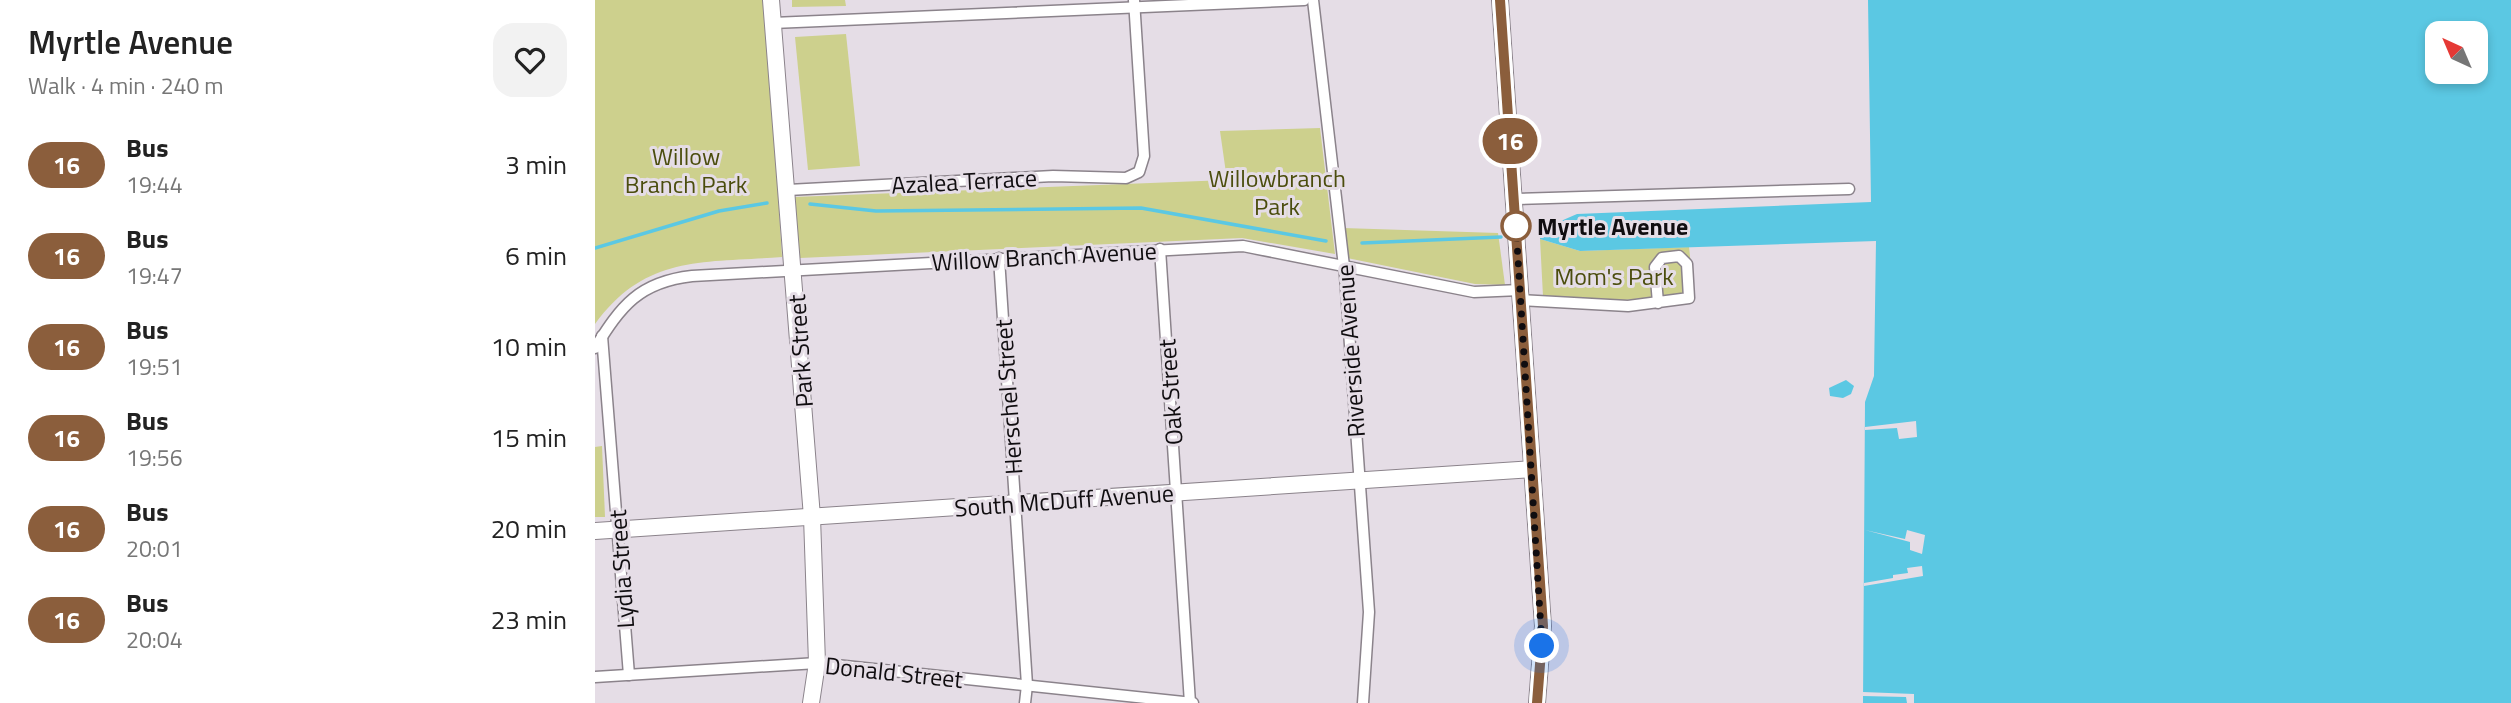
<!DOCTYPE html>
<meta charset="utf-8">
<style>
:root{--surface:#fff;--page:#f2f2f2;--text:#222;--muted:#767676}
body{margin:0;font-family:"Titillium Web",sans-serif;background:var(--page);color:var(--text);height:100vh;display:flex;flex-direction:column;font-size:26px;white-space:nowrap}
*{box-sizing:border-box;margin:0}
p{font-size:23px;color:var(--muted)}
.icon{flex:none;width:38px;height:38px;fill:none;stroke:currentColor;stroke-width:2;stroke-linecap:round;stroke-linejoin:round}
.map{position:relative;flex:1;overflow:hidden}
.drawer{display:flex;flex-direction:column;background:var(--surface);width:595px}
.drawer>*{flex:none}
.badge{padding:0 14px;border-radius:23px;font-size:24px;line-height:46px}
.needle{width:46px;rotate:316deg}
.tools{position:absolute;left:1830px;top:21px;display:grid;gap:14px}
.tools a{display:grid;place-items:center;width:63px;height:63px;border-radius:14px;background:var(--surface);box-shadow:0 4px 10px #0003;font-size:35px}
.you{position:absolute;width:35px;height:35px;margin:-18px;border:5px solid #fff;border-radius:50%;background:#1a73e8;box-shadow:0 0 0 10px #1a73e833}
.map>.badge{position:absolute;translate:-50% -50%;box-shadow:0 0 0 4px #fff}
.round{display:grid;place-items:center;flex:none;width:74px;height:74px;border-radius:21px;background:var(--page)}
.summary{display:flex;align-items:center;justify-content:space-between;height:119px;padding:0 28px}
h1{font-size:33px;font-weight:600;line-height:52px}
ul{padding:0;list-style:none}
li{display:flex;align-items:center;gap:21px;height:91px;padding:0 28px}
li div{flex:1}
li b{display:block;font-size:26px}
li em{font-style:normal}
li .badge{min-width:77px;font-weight:700;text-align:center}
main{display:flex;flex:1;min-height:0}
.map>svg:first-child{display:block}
.green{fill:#cdd08d}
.water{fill:#5bc8e3;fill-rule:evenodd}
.pier{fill:#e5dde6}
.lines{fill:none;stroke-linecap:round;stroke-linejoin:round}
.stream{stroke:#5bc8e3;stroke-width:3.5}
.street-casing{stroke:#8b838b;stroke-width:13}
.secondary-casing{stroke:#8b838b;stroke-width:18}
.street{stroke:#fff;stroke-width:10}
.secondary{stroke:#fff;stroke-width:16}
.line-casing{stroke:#fff;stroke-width:16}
.line{stroke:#8b5e3c;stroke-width:10}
.walk{stroke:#100d10;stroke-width:7;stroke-dasharray:0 12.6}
.stop-dot{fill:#fff;stroke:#8b5e3c;stroke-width:3.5}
.labels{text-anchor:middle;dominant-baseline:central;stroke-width:6;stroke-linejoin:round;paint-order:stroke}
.park-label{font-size:24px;fill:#4b4d0d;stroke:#e5dde6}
.street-label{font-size:24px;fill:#100d10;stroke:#e5dde6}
.stop-label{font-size:24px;font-weight:bold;fill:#100d10;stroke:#e5dde6;text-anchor:start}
</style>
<main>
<section class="drawer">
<div class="summary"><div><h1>Myrtle Avenue</h1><p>Walk · 4 min · 240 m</p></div><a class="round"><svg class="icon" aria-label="heart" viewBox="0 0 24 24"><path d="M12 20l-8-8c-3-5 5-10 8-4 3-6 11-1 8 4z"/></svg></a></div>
<ul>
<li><span class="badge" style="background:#8b5e3c;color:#fff">16</span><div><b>Bus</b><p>19:44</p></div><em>3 min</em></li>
<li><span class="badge" style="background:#8b5e3c;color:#fff">16</span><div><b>Bus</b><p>19:47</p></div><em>6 min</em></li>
<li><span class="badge" style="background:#8b5e3c;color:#fff">16</span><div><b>Bus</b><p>19:51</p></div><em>10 min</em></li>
<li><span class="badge" style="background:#8b5e3c;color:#fff">16</span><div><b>Bus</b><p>19:56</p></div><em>15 min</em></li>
<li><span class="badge" style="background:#8b5e3c;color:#fff">16</span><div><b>Bus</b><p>20:01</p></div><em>20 min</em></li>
<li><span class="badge" style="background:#8b5e3c;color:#fff">16</span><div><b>Bus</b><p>20:04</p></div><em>23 min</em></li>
</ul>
</section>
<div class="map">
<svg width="1916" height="703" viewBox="0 0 1916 703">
<rect width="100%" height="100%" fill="#e5dde6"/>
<!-- green -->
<g class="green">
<path d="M 0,0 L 171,0 L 187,257 C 109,263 51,254 0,324 Z"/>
<path d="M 197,0 L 250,0 L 251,6 L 197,7 Z"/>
<path d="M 251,34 L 265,166 L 213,170 L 200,37 Z"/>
<path d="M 725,128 L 740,254 L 647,238 L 205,258 L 199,197 L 632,180 L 625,131 Z"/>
<path d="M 748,228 L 903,233 L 910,285 L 880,284 L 752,258 Z"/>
<path d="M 945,239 L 985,251 L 1094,247 L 1099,293 L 1019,301 L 948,296 Z"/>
<path d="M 7,446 L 10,517 L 0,517 L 0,447 Z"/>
</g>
<!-- water -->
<g class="water">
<path d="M 1273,0 L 1916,0 L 1916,703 L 1268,703 L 1270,402 L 1279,376 L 1281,241 L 985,251 L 945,239 L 945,230 L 982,214 L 1276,202 ZM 1843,33 L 1881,33 L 1881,72 L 1843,72 Z"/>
<path d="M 1251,380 L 1259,386 L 1256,394 L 1248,398 L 1235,396 L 1234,388 Z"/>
</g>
<!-- pier -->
<g class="pier">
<path d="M 1321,421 L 1322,437 L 1304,439 L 1302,428 L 1270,430 L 1270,427 Z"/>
<path d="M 1270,530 L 1310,539 L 1312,530 L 1330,535 L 1327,554 L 1315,550 L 1315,542 Z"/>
<path d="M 1327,566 L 1328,576 L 1269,586 L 1269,583 L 1298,578 L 1298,575 L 1313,573 L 1312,568 Z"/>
<path d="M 1268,692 L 1319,694 L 1319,703 L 1312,703 L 1311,697 L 1268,696 Z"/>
</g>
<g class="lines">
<!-- stream -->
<g class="stream">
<path d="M 215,204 L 281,211 L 546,208 L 731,241"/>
<path d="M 767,243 L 906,237"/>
<path d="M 0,248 L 124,211 L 172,203"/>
</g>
<defs>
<g id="street">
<path d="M 718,0 L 750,275 L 774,612 L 768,703"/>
<path d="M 178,23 L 709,0"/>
<path d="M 193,190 L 458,176 L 531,178 L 544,172 L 549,156 L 539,0"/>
<path d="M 919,199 L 1254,189"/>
<path d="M 565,249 L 595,703"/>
<path d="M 404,258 L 432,685 L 430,703"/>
<path d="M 926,300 L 1033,306 L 1094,298 L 1092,264 L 1084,256 L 1067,258 L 1060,267 L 1063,303"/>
<path d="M 7,336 L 34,675"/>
<path d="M 0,348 C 26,306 44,282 97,276 L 648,246 L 879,292 L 925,290"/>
<path d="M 0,677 L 222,663 L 598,703"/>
</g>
<g id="secondary">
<path d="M 176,0 L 217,517 L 222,663 L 216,703"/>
<path d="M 905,0 L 948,626 L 942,703"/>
<path d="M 0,531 L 937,469"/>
</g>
</defs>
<!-- street casing -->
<use href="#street" class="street-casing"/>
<!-- secondary casing -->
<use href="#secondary" class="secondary-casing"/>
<!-- street -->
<use href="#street" class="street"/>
<!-- secondary -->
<use href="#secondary" class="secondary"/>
</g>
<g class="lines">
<defs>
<path id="line" d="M 905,0 L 948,626 L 942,703"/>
</defs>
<!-- line casing -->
<use href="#line" class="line-casing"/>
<!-- line -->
<use href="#line" class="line"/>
<!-- walk -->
<path class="walk" d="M 921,226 L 947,646"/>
</g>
<!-- markers -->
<circle class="stop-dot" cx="921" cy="226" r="14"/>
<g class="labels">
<!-- park labels -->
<g class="park-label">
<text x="91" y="156">Willow<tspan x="91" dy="28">Branch Park</tspan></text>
<text x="682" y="178">Willowbranch<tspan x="682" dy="28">Park</tspan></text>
<text x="1019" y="276">Mom's Park</text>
</g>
<!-- street labels -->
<g class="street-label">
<text transform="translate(369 181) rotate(-3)">Azalea Terrace</text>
<text transform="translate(449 256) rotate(-3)">Willow Branch Avenue</text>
<text transform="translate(205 351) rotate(-94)">Park Street</text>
<text transform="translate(755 351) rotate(-94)">Riverside Avenue</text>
<text transform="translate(575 392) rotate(-94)">Oak Street</text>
<text transform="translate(413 397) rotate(-94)">Herschel Street</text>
<text transform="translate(469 500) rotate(-4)">South McDuff Avenue</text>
<text transform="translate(26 569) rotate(-94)">Lydia Street</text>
<text transform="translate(299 672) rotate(6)">Donald Street</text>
</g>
<!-- stop labels -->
<g class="stop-label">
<text x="942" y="226">Myrtle Avenue</text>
</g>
</g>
</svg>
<div class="tools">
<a><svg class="needle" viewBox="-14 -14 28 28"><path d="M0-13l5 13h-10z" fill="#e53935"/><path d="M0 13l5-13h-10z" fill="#767676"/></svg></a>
</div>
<div class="you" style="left:947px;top:646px"></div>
<b class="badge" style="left:915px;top:141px;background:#8b5e3c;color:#fff">16</b>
</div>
</main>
